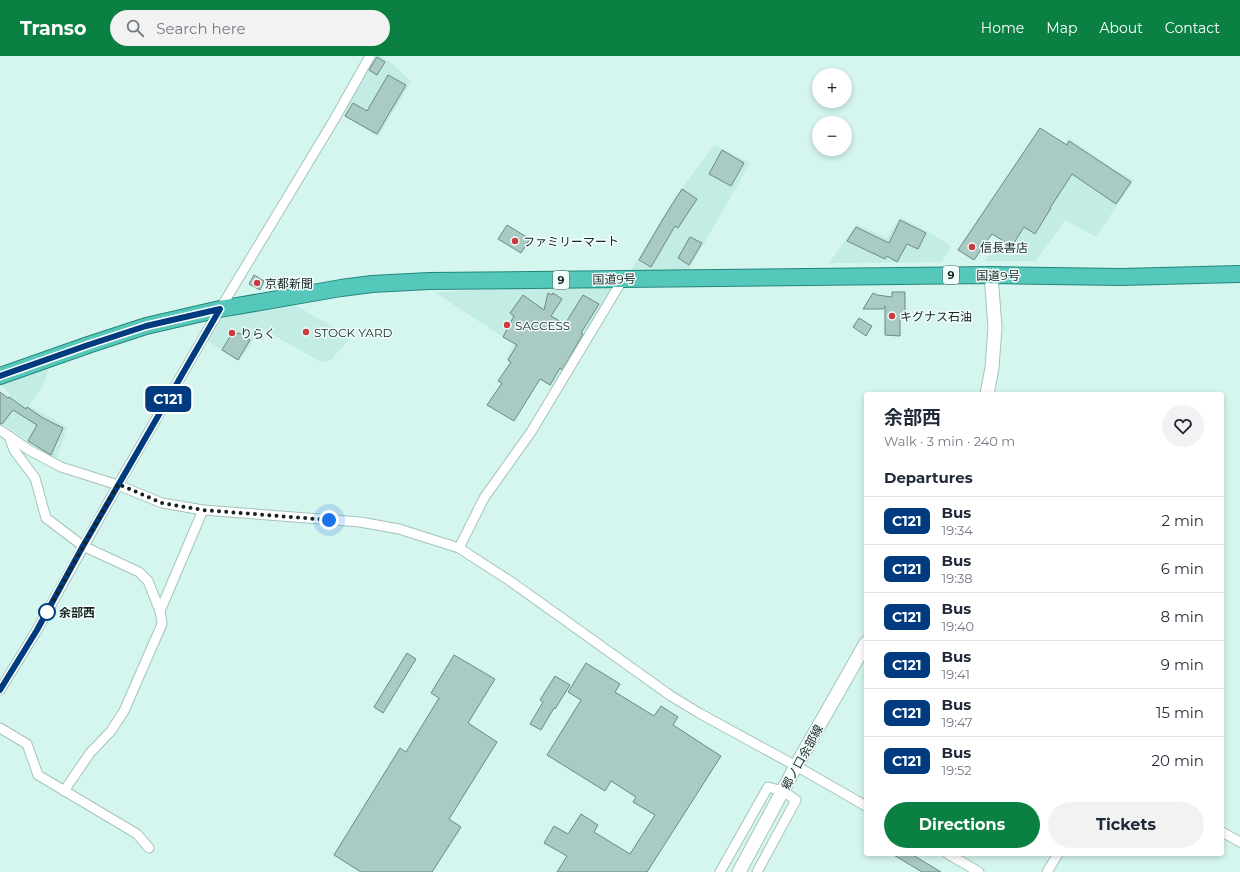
<!DOCTYPE html>
<meta charset="utf-8">
<style>
:root{--surface:#fff;--page:#f2f2f3;--text:#1f2937;--muted:#747a83;--line:#e0e1e3;--accent:#0b8043}
body{margin:0;font-family:Montserrat,"Noto Sans JP",sans-serif;background:var(--page);color:var(--text);height:100vh;display:flex;flex-direction:column;font-size:15px;white-space:nowrap}
*{box-sizing:border-box;margin:0}
p{font-size:13px;color:var(--muted)}
.icon{flex:none;width:22px;height:22px;fill:none;stroke:currentColor;stroke-width:2;stroke-linecap:round;stroke-linejoin:round}
.map{position:relative;flex:1;overflow:hidden}
.panel{position:absolute;left:864px;top:336px;width:360px;height:464px;display:flex;flex-direction:column;background:var(--surface);border-radius:4px;box-shadow:0 2px 6px #0003}
.panel>*{flex:none}
.badge{padding:0 8px;border-radius:6px;font-size:14px;line-height:26px}
.buttons{position:absolute;left:812px;top:12px;display:grid;gap:8px}
.buttons a{display:grid;place-items:center;width:40px;height:40px;border-radius:50%;background:var(--surface);box-shadow:0 2px 6px #0003;font-size:20px}
.you{position:absolute;width:20px;height:20px;margin:-10px;border:3px solid #fff;border-radius:50%;background:#1a73e8;box-shadow:0 0 0 6px #1a73e833}
.map>.badge{position:absolute;translate:-50% -50%;box-shadow:0 0 0 2px #fff}
h2{padding:0 20px;font-size:15px;line-height:36px}
.round{display:grid;place-items:center;flex:none;width:42px;height:42px;border-radius:21px;background:var(--page)}
.overview{display:flex;align-items:center;justify-content:space-between;height:68px;padding:0 20px}
h1{font-size:19px;font-weight:700;line-height:30px}
.action{display:flex;gap:8px;margin-top:auto;padding:8px 20px}
.action a{flex:1;height:46px;border-radius:24px;background:var(--accent);color:#fff;font-size:16px;font-weight:700;line-height:46px;text-align:center}
.action a+a{background:var(--page);color:var(--text)}
ul{padding:0;list-style:none}
li{display:flex;align-items:center;gap:12px;height:48px;padding:0 20px;border-top:1px solid var(--line)}
li div{flex:1}
li b{display:block;font-size:15px}
li em{font-style:normal}
li .badge{min-width:44px;font-weight:700;text-align:center}
header{display:flex;align-items:center;gap:24px;box-sizing:border-box;height:56px;padding:0 20px;background:var(--accent);color:#fff}
header strong{font-size:19px}
nav{display:flex;gap:22px;margin-inline-start:auto;font-size:14px}
.search{width:280px;height:36px;background:var(--page);display:flex;align-items:center;gap:10px;box-sizing:border-box;padding:0 14px;border-radius:22px;color:var(--muted);font-size:15px}
.map>svg:first-child{display:block}
.built{fill:#c2ece4}
.building{fill:#aacac4;stroke:#6b8a84}
.lines{fill:none;stroke-linecap:round;stroke-linejoin:round}
.minor-casing{stroke:#a4c3bd;stroke-width:11}
.secondary-casing{stroke:#a4c3bd;stroke-width:15}
.trunk-casing{stroke:#24867a;stroke-width:18}
.minor{stroke:#fff;stroke-width:9}
.secondary{stroke:#fff;stroke-width:13}
.trunk{stroke:#56c8bb;stroke-width:16}
.line-casing{stroke:#fff;stroke-width:9}
.line{stroke:#003b80;stroke-width:6}
.walk{stroke:#182422;stroke-width:4;stroke-dasharray:0 7.2}
.poi-dot{fill:#ca3a40;stroke:#f1fefc;stroke-width:1.5}
.stop-dot{fill:#fff;stroke:#003b80;stroke-width:2}
.labels{text-anchor:middle;dominant-baseline:central;stroke-width:3;stroke-linejoin:round;paint-order:stroke}
.shield{fill:#f1fefc;stroke:#596563;stroke-width:1}
.shield-label{font-size:11px;font-weight:bold;fill:#182422}
.poi-label{font-size:12px;fill:#182422;stroke:#f1fefc;text-anchor:start}
.street-label{font-size:12px;fill:#182422;stroke:#f1fefc}
.stop-label{font-size:12px;font-weight:bold;fill:#182422;stroke:#f1fefc;text-anchor:start}
</style>
<header>
<strong>Transo</strong>
<div class="search"><svg class="icon" aria-label="search" viewBox="0 0 24 24"><circle cx="10" cy="10" r="6"/><path d="M15 15l6 6"/></svg>Search here</div>
<nav><a>Home</a><a>Map</a><a>About</a><a>Contact</a></nav>
</header>
<div class="map">
<svg width="1240" height="816" viewBox="0 0 1240 816">
<rect width="100%" height="100%" fill="#d5f6ef"/>
<!-- built -->
<g class="built">
<path d="M 376,0 L 380,0 L 394,9 L 411,26 L 378,81 L 342,59 Z"/>
<path d="M 1069,82 L 1114,113 L 1134,124 L 1096,181 L 1065,164 L 1036,205 L 985,205 Z"/>
<path d="M 715,89 L 750,107 L 687,217 L 630,216 L 675,141 Z"/>
<path d="M 900,161 L 925,174 L 951,190 L 942,206 L 829,207 L 857,168 L 887,182 Z"/>
<path d="M 547,231 L 611,232 L 611,238 L 554,332 L 506,304 L 514,288 L 434,236 Z"/>
<path d="M 295,249 L 351,281 L 332,303 L 326,306 L 319,305 L 261,272 L 239,305 L 205,283 L 217,263 Z"/>
<path d="M 50,309 L 43,329 L 29,350 L 67,371 L 56,405 L 0,366 L 0,350 L 10,338 L 0,328 L 0,326 Z"/>
</g>
<!-- building -->
<g class="building">
<path d="M 377,1 L 385,6 L 377,19 L 369,14 Z"/>
<path d="M 388,19 L 406,29 L 377,78 L 345,60 L 353,47 L 367,55 Z"/>
<path d="M 1040,72 L 1067,89 L 1069,85 L 1131,126 L 1116,148 L 1072,118 L 1050,152 L 1051,152 L 1035,178 L 1024,171 L 1012,190 L 992,178 L 974,204 L 958,194 Z"/>
<path d="M 722,94 L 744,107 L 731,130 L 709,118 Z"/>
<path d="M 682,133 L 697,143 L 678,172 L 675,170 L 651,211 L 639,204 L 663,163 Z"/>
<path d="M 900,164 L 926,177 L 918,193 L 907,188 L 897,206 L 887,200 L 885,203 L 847,185 L 856,171 L 889,187 Z"/>
<path d="M 507,169 L 530,183 L 521,197 L 498,183 Z"/>
<path d="M 690,181 L 702,187 L 689,209 L 678,202 Z"/>
<path d="M 254,219 L 264,225 L 260,234 L 249,228 Z"/>
<path d="M 892,236 L 905,236 L 905,254 L 900,264 L 900,280 L 885,279 L 885,250 L 883,253 L 863,253 L 873,237 L 877,239 L 892,241 Z"/>
<path d="M 548,237 L 552,239 L 553,237 L 562,243 L 551,260 L 565,268 L 583,239 L 599,248 L 581,277 L 583,278 L 562,314 L 560,312 L 550,329 L 540,323 L 514,365 L 487,349 L 502,327 L 498,325 L 511,306 L 508,304 L 517,289 L 503,281 L 514,260 L 510,257 L 523,239 L 544,254 Z"/>
<path d="M 859,262 L 872,270 L 866,280 L 853,271 Z"/>
<path d="M 239,277 L 250,284 L 238,304 L 222,294 L 231,279 Z"/>
<path d="M 0,336 L 8,342 L 9,341 L 26,353 L 27,351 L 43,362 L 63,372 L 51,399 L 28,385 L 37,369 L 13,354 L 2,368 L 0,368 Z"/>
<path d="M 407,597 L 416,603 L 383,657 L 374,651 Z"/>
<path d="M 454,599 L 495,623 L 468,667 L 497,686 L 449,763 L 461,771 L 432,816 L 361,816 L 334,799 L 400,692 L 406,696 L 439,642 L 431,637 Z"/>
<path d="M 586,607 L 620,628 L 615,636 L 654,660 L 661,650 L 678,661 L 673,669 L 721,700 L 647,816 L 557,816 L 567,800 L 544,787 L 554,770 L 568,778 L 581,758 L 598,769 L 594,776 L 630,798 L 655,759 L 633,746 L 636,741 L 611,725 L 605,735 L 547,699 L 581,644 L 568,636 Z"/>
<path d="M 555,620 L 570,629 L 555,653 L 554,652 L 541,674 L 530,668 L 543,646 L 540,644 Z"/>
<path d="M 892,798 L 911,798 L 941,816 L 922,816 Z"/>
</g>
<g class="lines">
<defs>
<g id="minor">
<path d="M 0,374 L 29,394 L 61,411 L 118,429 L 162,447 L 203,454 L 360,466 L 399,473 L 459,492 L 510,525 L 671,640 L 699,657 L 796,710 L 866,750"/>
<path d="M 9,380 L 14,394 L 35,422 L 46,462 L 83,490 L 139,516 L 148,525 L 160,555 L 162,568 L 124,655 L 111,675 L 90,697 L 64,735"/>
<path d="M 459,492 L 484,442 L 531,376 L 623,223"/>
<path d="M 160,555 L 203,454"/>
<path d="M 0,634 L 37,574 L 118,429 L 220,253 L 334,64 L 370,0"/>
<path d="M 0,672 L 27,688 L 38,719 L 137,778 L 149,792"/>
<path d="M 1222,776 L 1240,786"/>
<path d="M 948,798 L 979,816"/>
<path d="M 720,816 L 768,731 L 783,735 L 796,744 L 757,816"/>
<path d="M 1047,816 L 1058,798"/>
</g>
<g id="secondary">
<path d="M 987,338 L 992,312 L 995,271 L 991,219"/>
<path d="M 739,816 L 796,710 L 866,587"/>
</g>
<path id="trunk" d="M 0,320 L 88,289 L 146,270 L 220,253 L 341,232 L 372,228 L 429,225 L 991,219 L 1121,221 L 1240,218"/>
</defs>
<!-- minor casing -->
<use href="#minor" class="minor-casing"/>
<!-- secondary casing -->
<use href="#secondary" class="secondary-casing"/>
<!-- trunk casing -->
<use href="#trunk" class="trunk-casing"/>
<!-- minor -->
<use href="#minor" class="minor"/>
<!-- secondary -->
<use href="#secondary" class="secondary"/>
<!-- trunk -->
<use href="#trunk" class="trunk"/>
</g>
<g class="lines">
<defs>
<path id="line" d="M 0,320 L 88,289 L 146,270 L 220,253 L 83,490 L 37,574 L 0,634"/>
</defs>
<!-- line casing -->
<use href="#line" class="line-casing"/>
<!-- line -->
<use href="#line" class="line"/>
<!-- walk -->
<path class="walk" d="M 47,556 L 118,428 L 162,447 L 203,454 L 329,464"/>
</g>
<!-- markers -->
<g class="poi-dot">
<circle cx="515" cy="185" r="4"/>
<circle cx="972" cy="191" r="4"/>
<circle cx="257" cy="227" r="4"/>
<circle cx="892" cy="260" r="4"/>
<circle cx="507" cy="269" r="4"/>
<circle cx="306" cy="276" r="4"/>
<circle cx="232" cy="277" r="4"/>
</g>
<circle class="stop-dot" cx="47" cy="556" r="8"/>
<g class="labels">
<!-- shield labels -->
<g class="shield">
<rect x="943" y="210" width="16" height="18" rx="3"/>
<rect x="553" y="215" width="16" height="18" rx="3"/>
</g>
<g class="shield-label">
<text x="951" y="219">9</text>
<text x="561" y="224">9</text>
</g>
<!-- poi labels -->
<g class="poi-label">
<text x="523" y="185">ファミリーマート</text>
<text x="980" y="191">信長書店</text>
<text x="265" y="227">京都新聞</text>
<text x="900" y="260">キグナス石油</text>
<text x="515" y="269">SACCESS</text>
<text x="314" y="276">STOCK YARD</text>
<text x="240" y="277">りらく</text>
</g>
<!-- street labels -->
<g class="street-label">
<text x="998" y="219">国道9号</text>
<text transform="translate(614 223) rotate(-1)">国道9号</text>
<text transform="translate(802 701) rotate(-61)">郷ノ口余部線</text>
</g>
<!-- stop labels -->
<g class="stop-label">
<text x="59" y="556">余部西</text>
</g>
</g>
</svg>
<div class="buttons">
<a>+</a>
<a>−</a>
</div>
<div class="you" style="left:329px;top:464px"></div>
<b class="badge" style="left:168px;top:343px;background:#003b80;color:#fff">C121</b>
<section class="panel">
<div class="overview"><div><h1>余部西</h1><p>Walk · 3 min · 240 m</p></div><a class="round"><svg class="icon" aria-label="heart" viewBox="0 0 24 24"><path d="M12 20l-8-8c-3-5 5-10 8-4 3-6 11-1 8 4z"/></svg></a></div>
<h2>Departures</h2>
<ul>
<li><span class="badge" style="background:#003b80;color:#fff">C121</span><div><b>Bus</b><p>19:34</p></div><em>2 min</em></li>
<li><span class="badge" style="background:#003b80;color:#fff">C121</span><div><b>Bus</b><p>19:38</p></div><em>6 min</em></li>
<li><span class="badge" style="background:#003b80;color:#fff">C121</span><div><b>Bus</b><p>19:40</p></div><em>8 min</em></li>
<li><span class="badge" style="background:#003b80;color:#fff">C121</span><div><b>Bus</b><p>19:41</p></div><em>9 min</em></li>
<li><span class="badge" style="background:#003b80;color:#fff">C121</span><div><b>Bus</b><p>19:47</p></div><em>15 min</em></li>
<li><span class="badge" style="background:#003b80;color:#fff">C121</span><div><b>Bus</b><p>19:52</p></div><em>20 min</em></li>
</ul>
<div class="action"><a>Directions</a><a>Tickets</a></div>
</section>
</div>
